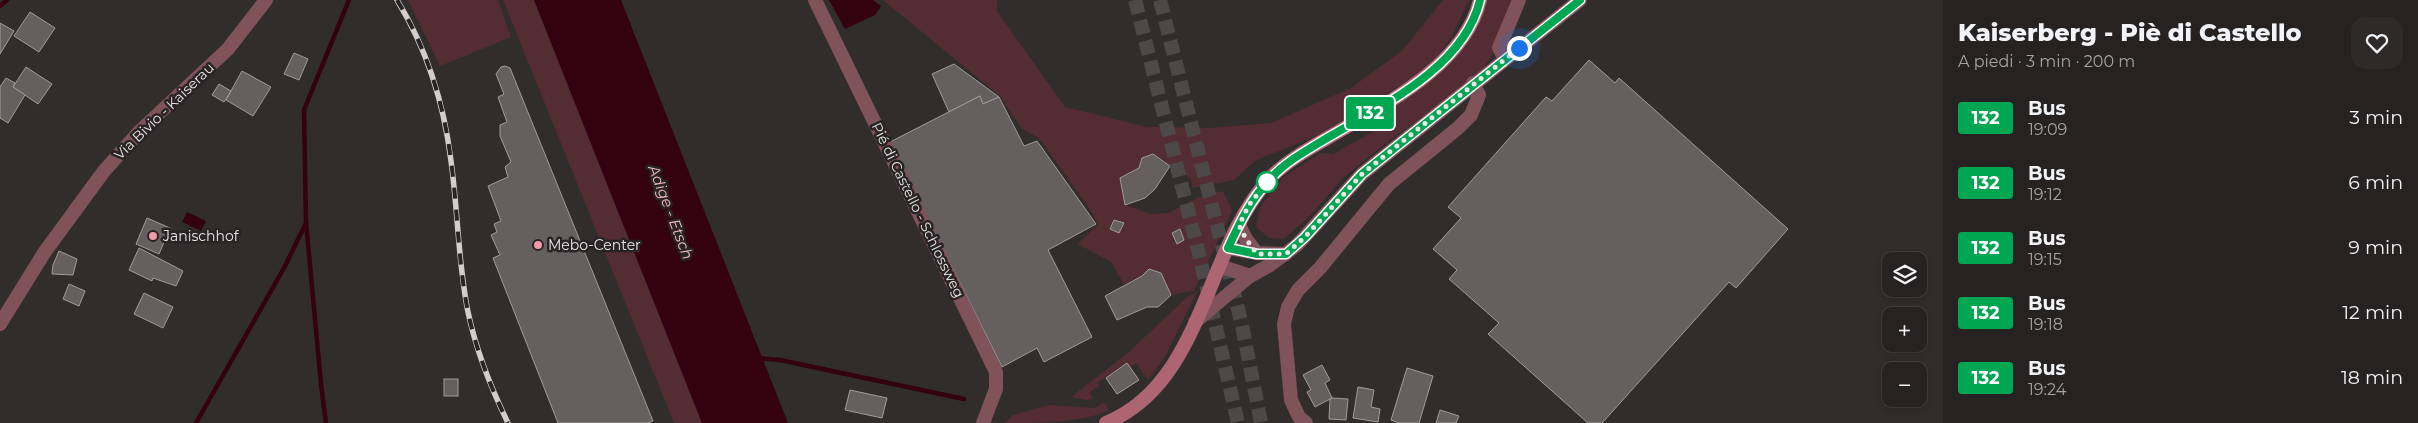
<!DOCTYPE html>
<html lang="it">
<meta charset="utf-8">
<style>
:root{--surface:#262222;--page:#2e2a2a;--text:#f1f3f6;--muted:#a4a4a5;--line:#423f40}
body{margin:0;font-family:Montserrat,sans-serif;background:var(--page);color:var(--text);height:100vh;display:flex;flex-direction:column;font-size:19px;white-space:nowrap}
*{box-sizing:border-box;margin:0}
p{font-size:16px;color:var(--muted)}
.icon{flex:none;width:28px;height:28px;fill:none;stroke:currentColor;stroke-width:2;stroke-linecap:round;stroke-linejoin:round}
.map{position:relative;flex:1;overflow:hidden}
.details{display:flex;flex-direction:column;background:var(--surface);width:475px}
.details>*{flex:none}
.badge{padding:0 10px;border-radius:4px;font-size:18px;line-height:32px}
.fabs{position:absolute;left:1882px;top:252px;display:grid;gap:10px}
.fabs a{display:grid;place-items:center;width:45px;height:45px;border-radius:10px;background:var(--surface);box-shadow:0 2px 8px #0003,0 0 0 1px var(--line);font-size:25px}
.you{position:absolute;width:25px;height:25px;margin:-12px;border:4px solid #fff;border-radius:50%;background:#1a73e8;box-shadow:0 0 0 8px #1a73e833}
.map>.badge{position:absolute;translate:-50% -50%;box-shadow:0 0 0 2px #fff}
.round{display:grid;place-items:center;flex:none;width:52px;height:52px;border-radius:15px;background:var(--page)}
.head{display:flex;align-items:center;justify-content:space-between;height:85px;padding:0 15px}
h1{font-size:24px;font-weight:800;line-height:38px}
ul{padding:0;list-style:none}
li{display:flex;align-items:center;gap:15px;height:65px;padding:0 15px}
li div{flex:1}
li b{display:block;font-size:19px}
li em{font-style:normal}
li .badge{min-width:55px;font-weight:700;text-align:center}
main{display:flex;flex:1;min-height:0}
.map>svg:first-child{display:block}
.green{fill:#542c33}
.water{fill:#33010f}
.lines{fill:none;stroke-linecap:round;stroke-linejoin:round}
.stream{stroke:#33010f;stroke-width:4.5}
.building{fill:#655f5f;stroke:#a29b9c}
.trunk-tunnel{stroke:#4e4949;stroke-width:14;stroke-dasharray:14 7;stroke-linecap:butt}
.minor{stroke:#805259;stroke-width:14}
.tertiary{stroke:#805259;stroke-width:14}
.secondary{stroke:#ad6571;stroke-width:14}
.rail-casing{stroke:#d2cece;stroke-width:5.5}
.rail{stroke:#282324;stroke-width:4;stroke-dasharray:11;stroke-linecap:butt}
.line-casing{stroke:#fff;stroke-width:11}
.line{stroke:#00a651;stroke-width:8}
.walk{stroke:#eae6e7;stroke-width:5;stroke-dasharray:0 9}
.stop-dot{fill:#fff;stroke:#00a651;stroke-width:2.5}
.poi-dot{fill:#f39aa8;stroke:#282324;stroke-width:2}
.labels{text-anchor:middle;dominant-baseline:central;stroke-width:5;stroke-linejoin:round;paint-order:stroke}
.street-label{font-size:14px;fill:#eae6e7;stroke:#282324}
.poi-label{font-size:14px;fill:#eae6e7;stroke:#282324;text-anchor:start}
.water-label{font-size:15px;font-style:italic;fill:#f4bbc3;stroke:#282324}
</style>
<main>
<div class="map">
<svg width="1943" height="423" viewBox="0 0 1943 423">
<rect width="100%" height="100%" fill="#322d2d"/>
<!-- green -->
<g class="green">
<path d="M 408,0 L 498,0 L 511,37 L 440,66 Z"/>
<path d="M 503,0 L 534,0 L 702,423 L 674,423 Z"/>
<path d="M 883,0 L 997,0 L 997,11 L 1065,107 L 1147,127 L 1210,128 L 1271,123 L 1351,88 L 1402,51 L 1443,0 L 1469,0 L 1452,36 L 1431,66 L 1326,132 L 1256,160 L 1234,180 L 1192,188 L 1191,179 L 1153,154 L 1143,158 L 1139,168 L 1120,178 L 1125,205 L 1151,214 L 1169,213 L 1199,197 L 1223,191 L 1232,211 L 1194,291 L 1171,295 L 1149,270 L 1142,276 L 1124,284 L 1111,262 L 1078,244 L 1098,224 L 1089,208 L 1039,138 L 1022,129 L 1000,96 Z"/>
<path d="M 1486,0 L 1511,0 L 1492,55 L 1478,76 L 1382,146 L 1341,180 L 1311,215 L 1284,239 L 1269,238 L 1256,227 L 1260,207 L 1282,178 L 1320,153 L 1333,154 L 1374,131 L 1389,111 L 1435,78 L 1467,45 Z"/>
<path d="M 1197,292 L 1164,358 L 1148,380 L 1136,363 L 1130,367 L 1127,363 L 1097,383 L 1099,386 L 1090,392 L 1093,399 L 1086,400 L 1071,397 L 1128,353 L 1187,297 Z"/>
<path d="M 1104,402 L 1109,411 C 1076,423 1041,423 1005,423 L 1013,415 L 1048,405 L 1095,408 Z"/>
</g>
<!-- water -->
<g class="water">
<path d="M 534,0 L 621,0 L 788,423 L 702,423 Z"/>
<path d="M 829,0 L 873,0 L 881,6 L 875,15 L 845,29 Z"/>
<path d="M 187,212 L 206,221 L 201,231 L 182,222 Z"/>
</g>
<g class="lines">
<!-- stream -->
<g class="stream">
<path d="M 0,6 L 7,0"/>
<path d="M 757,358 L 780,360 L 964,399"/>
<path d="M 196,423 L 284,268 L 306,223"/>
<path d="M 326,423 L 321,384 L 306,222 L 304,110 L 349,0"/>
</g>
</g>
<!-- building -->
<g class="building">
<path d="M 30,12 L 55,28 L 39,52 L 14,36 Z"/>
<path d="M 0,23 L 14,31 L 0,54 Z"/>
<path d="M 294,53 L 308,59 L 299,80 L 284,74 Z"/>
<path d="M 1589,60 L 1615,83 L 1619,78 L 1788,229 L 1736,288 L 1729,282 L 1602,423 L 1588,423 L 1488,334 L 1499,323 L 1449,279 L 1457,270 L 1433,249 L 1461,218 L 1448,207 L 1546,97 L 1552,101 Z"/>
<path d="M 954,64 L 999,97 L 983,104 L 980,96 L 949,112 L 932,74 Z"/>
<path d="M 505,66 L 510,68 L 653,421 L 648,423 L 558,423 L 493,258 L 500,255 L 491,235 L 497,232 L 494,224 L 501,221 L 488,186 L 508,177 L 505,167 L 511,162 L 500,136 L 500,125 L 507,122 L 498,97 L 504,94 L 496,74 L 501,67 Z"/>
<path d="M 26,67 L 52,84 L 38,104 L 13,87 Z"/>
<path d="M 242,71 L 271,87 L 253,116 L 226,100 Z"/>
<path d="M 6,78 L 15,83 L 13,87 L 25,95 L 8,123 L 0,118 L 0,87 Z"/>
<path d="M 219,84 L 231,91 L 224,102 L 212,95 Z"/>
<path d="M 980,96 L 983,104 L 999,97 L 1024,146 L 1037,141 L 1096,224 L 1048,250 L 1092,337 L 1044,362 L 1037,348 L 1002,367 L 890,142 Z"/>
<path d="M 1153,154 L 1170,166 L 1155,189 L 1145,198 L 1125,205 L 1120,178 L 1139,168 L 1142,158 Z"/>
<path d="M 147,218 L 170,228 L 159,254 L 136,244 Z"/>
<path d="M 1114,220 L 1124,223 L 1119,233 L 1110,229 Z"/>
<path d="M 1180,229 L 1184,240 L 1177,244 L 1172,233 Z"/>
<path d="M 139,248 L 183,271 L 176,286 L 153,278 L 152,281 L 129,270 Z"/>
<path d="M 59,251 L 77,259 L 73,275 L 52,274 L 53,265 Z"/>
<path d="M 1149,269 L 1161,273 L 1171,295 L 1158,307 L 1147,307 L 1117,320 L 1105,296 L 1142,276 Z"/>
<path d="M 69,284 L 85,291 L 79,306 L 63,299 Z"/>
<path d="M 144,293 L 173,307 L 163,328 L 134,314 Z"/>
<path d="M 1127,363 L 1139,380 L 1117,394 L 1106,378 Z"/>
<path d="M 1322,365 L 1330,380 L 1325,383 L 1332,398 L 1315,407 L 1307,392 L 1311,390 L 1303,375 Z"/>
<path d="M 1407,368 L 1433,376 L 1419,423 L 1399,423 L 1391,420 Z"/>
<rect x="444" y="379" width="14" height="17"/>
<path d="M 1358,387 L 1374,390 L 1371,407 L 1380,409 L 1378,422 L 1353,418 Z"/>
<path d="M 850,390 L 887,398 L 882,418 L 845,410 Z"/>
<path d="M 1332,398 L 1348,399 L 1346,420 L 1329,419 L 1330,399 Z"/>
<path d="M 1440,410 L 1459,416 L 1456,423 L 1436,423 Z"/>
</g>
<g class="lines">
<!-- trunk-tunnel -->
<g class="trunk-tunnel">
<path d="M 1135,0 L 1198,250 L 1238,423"/>
<path d="M 1160,0 L 1242,325 L 1261,423"/>
</g>
<!-- minor -->
<g class="minor">
<path d="M 815,0 L 996,372 L 996,389 L 983,423"/>
<path d="M 1505,59 L 1499,48 L 1519,0"/>
<path d="M 0,324 L 44,253 L 104,171 L 140,131 L 228,49 L 266,0"/>
<path d="M 1306,423 L 1299,417 L 1291,400 L 1284,324 L 1288,307 L 1298,290 L 1320,268 L 1389,184 L 1458,128 L 1471,115 L 1479,95 L 1473,83"/>
</g>
<!-- tertiary -->
<g class="tertiary">
<path d="M 1239,225 L 1246,239 L 1257,253"/>
<path d="M 1228,248 L 1257,253 L 1286,254"/>
<path d="M 1220,266 L 1250,276"/>
<path d="M 1195,322 L 1250,276 L 1270,265 L 1297,245 L 1362,174 L 1580,0"/>
</g>
<!-- secondary -->
<path class="secondary" d="M 1106,423 C 1205,382 1204,248 1271,177 C 1286,162 1305,151 1324,140 C 1379,107 1464,68 1480,0"/>
<defs>
<path id="rail" d="M 397,0 C 427,49 444,104 451,161 C 458,211 458,263 468,312 C 476,350 491,388 508,423"/>
</defs>
<!-- rail casing -->
<use href="#rail" class="rail-casing"/>
<!-- rail -->
<use href="#rail" class="rail"/>
</g>
<g class="lines">
<defs>
<path id="line" d="M 1480,0 C 1464,69 1377,108 1322,141 C 1304,152 1286,162 1272,177 C 1252,197 1240,222 1228,248 L 1257,254 L 1286,254 L 1305,237 L 1362,174 L 1580,0"/>
</defs>
<!-- line casing -->
<use href="#line" class="line-casing"/>
<!-- line -->
<use href="#line" class="line"/>
<!-- walk -->
<path class="walk" d="M 1267,182 L 1249,205 L 1239,225 L 1246,239 L 1257,254 L 1286,254 L 1305,237 L 1362,174 L 1519,48"/>
</g>
<!-- markers -->
<circle class="stop-dot" cx="1267" cy="182" r="10"/>
<g class="poi-dot">
<circle cx="153" cy="236" r="5"/>
<circle cx="538" cy="245" r="5"/>
</g>
<g class="labels">
<!-- street labels -->
<g class="street-label">
<text transform="translate(164 111) rotate(-44)">Via Bivio - Kaiserau</text>
<text transform="translate(918 210) rotate(64)">Pié di Castello - Schlossweg</text>
</g>
<!-- poi labels -->
<g class="poi-label">
<text x="163" y="236">Janischhof</text>
<text x="548" y="245">Mebo-Center</text>
</g>
<!-- water labels -->
<g class="water-label">
<text transform="translate(671 212) rotate(69)">Adige - Etsch</text>
</g>
</g>
</svg>
<div class="fabs">
<a><svg class="icon" aria-label="layers" viewBox="0 0 24 24"><path d="M12 4l9 5-9 5-9-5zM3 14l9 5 9-5"/></svg></a>
<a>+</a>
<a>−</a>
</div>
<div class="you" style="left:1519px;top:48px"></div>
<b class="badge" style="left:1370px;top:113px;background:#00a651;color:#fff">132</b>
</div>
<section class="details">
<div class="head"><div><h1>Kaiserberg - Piè di Castello</h1><p>A piedi · 3 min · 200 m</p></div><a class="round"><svg class="icon" aria-label="heart" viewBox="0 0 24 24"><path d="M12 20l-8-8c-3-5 5-10 8-4 3-6 11-1 8 4z"/></svg></a></div>
<ul>
<li><span class="badge" style="background:#00a651;color:#fff">132</span><div><b>Bus</b><p>19:09</p></div><em>3 min</em></li>
<li><span class="badge" style="background:#00a651;color:#fff">132</span><div><b>Bus</b><p>19:12</p></div><em>6 min</em></li>
<li><span class="badge" style="background:#00a651;color:#fff">132</span><div><b>Bus</b><p>19:15</p></div><em>9 min</em></li>
<li><span class="badge" style="background:#00a651;color:#fff">132</span><div><b>Bus</b><p>19:18</p></div><em>12 min</em></li>
<li><span class="badge" style="background:#00a651;color:#fff">132</span><div><b>Bus</b><p>19:24</p></div><em>18 min</em></li>
</ul>
</section>
</main>
